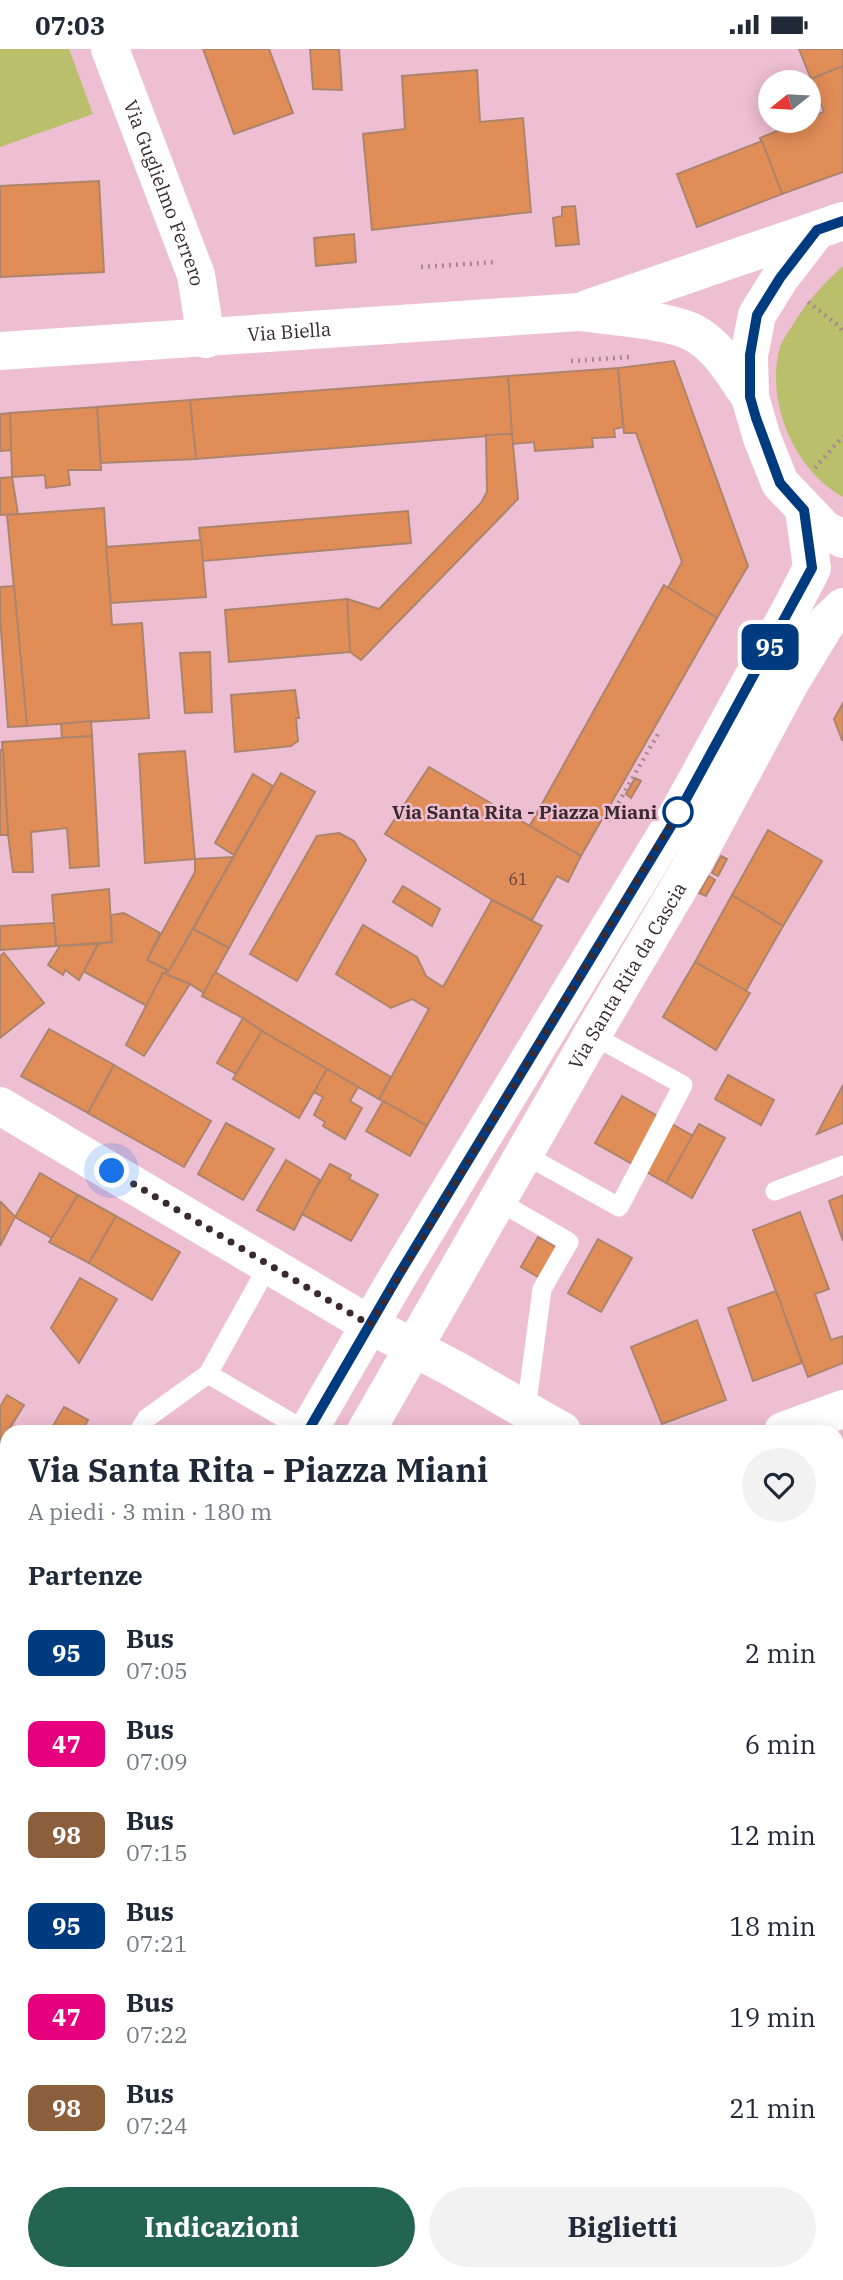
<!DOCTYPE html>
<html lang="it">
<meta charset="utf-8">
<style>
:root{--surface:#fff;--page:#f2f2f3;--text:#1f2937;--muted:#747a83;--accent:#236452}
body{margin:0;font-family:"IBM Plex Serif",serif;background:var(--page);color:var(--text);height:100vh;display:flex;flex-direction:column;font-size:26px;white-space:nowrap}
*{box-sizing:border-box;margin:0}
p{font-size:23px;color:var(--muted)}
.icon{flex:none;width:38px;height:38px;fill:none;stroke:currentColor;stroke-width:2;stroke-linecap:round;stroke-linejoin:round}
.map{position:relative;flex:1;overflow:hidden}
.sheet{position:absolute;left:0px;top:1376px;width:844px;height:856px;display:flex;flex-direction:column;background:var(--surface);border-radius:21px 21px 0 0;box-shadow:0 4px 18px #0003}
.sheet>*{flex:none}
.badge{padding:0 14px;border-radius:10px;font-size:24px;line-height:46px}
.needle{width:46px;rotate:252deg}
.tools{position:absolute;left:758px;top:21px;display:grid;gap:14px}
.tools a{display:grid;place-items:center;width:63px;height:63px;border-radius:50%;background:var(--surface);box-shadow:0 4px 18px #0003;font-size:35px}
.you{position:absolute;width:35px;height:35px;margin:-18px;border:5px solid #fff;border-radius:50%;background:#1a73e8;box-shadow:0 0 0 10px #1a73e833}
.map>.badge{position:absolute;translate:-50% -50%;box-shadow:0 0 0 4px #fff}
h2{padding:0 28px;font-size:26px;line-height:63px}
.round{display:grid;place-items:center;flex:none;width:74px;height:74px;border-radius:37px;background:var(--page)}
.overview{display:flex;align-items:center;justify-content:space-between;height:119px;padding:0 28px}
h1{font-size:33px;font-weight:700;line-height:52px}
.cta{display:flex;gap:14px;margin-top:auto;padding:14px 28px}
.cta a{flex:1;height:80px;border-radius:42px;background:var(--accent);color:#fff;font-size:28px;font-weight:700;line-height:80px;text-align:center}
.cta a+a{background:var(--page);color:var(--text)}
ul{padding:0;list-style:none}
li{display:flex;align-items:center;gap:21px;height:91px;padding:0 28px}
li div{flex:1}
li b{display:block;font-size:26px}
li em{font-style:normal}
li .badge{min-width:77px;font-weight:700;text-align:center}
.status{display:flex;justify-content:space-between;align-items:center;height:49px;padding:0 35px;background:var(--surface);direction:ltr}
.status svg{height:19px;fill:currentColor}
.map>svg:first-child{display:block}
.green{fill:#b9bf6a}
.building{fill:#e18d58;stroke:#ad846c;stroke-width:2}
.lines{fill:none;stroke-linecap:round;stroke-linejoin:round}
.path{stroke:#aa8695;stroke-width:4.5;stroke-dasharray:2 5;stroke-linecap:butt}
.lane{stroke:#fff;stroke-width:19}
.street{stroke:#fff;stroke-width:38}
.secondary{stroke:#fff;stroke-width:38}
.line-casing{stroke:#fff;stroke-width:16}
.line{stroke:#003b80;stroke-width:10}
.walk{stroke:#3b2930;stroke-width:7;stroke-dasharray:0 12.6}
.stop-dot{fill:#fff;stroke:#003b80;stroke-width:3.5}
.labels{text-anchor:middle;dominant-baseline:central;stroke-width:5;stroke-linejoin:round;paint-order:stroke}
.number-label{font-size:16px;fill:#64423a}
.street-label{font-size:19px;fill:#3b2930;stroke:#eebed2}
.stop-label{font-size:19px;font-weight:bold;fill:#3b2930;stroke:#eebed2;text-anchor:end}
</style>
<div class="status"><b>07:03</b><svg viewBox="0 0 49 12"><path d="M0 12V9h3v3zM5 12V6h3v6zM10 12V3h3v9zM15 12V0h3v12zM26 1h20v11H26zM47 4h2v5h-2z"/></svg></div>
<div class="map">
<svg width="843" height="2231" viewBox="0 0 843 2231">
<rect width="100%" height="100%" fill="#eebed2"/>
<!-- green -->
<g class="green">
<path d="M 0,0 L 69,0 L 93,65 L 0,98 Z"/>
<path d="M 843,217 L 843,448 C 794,421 765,352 780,298 C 782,292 787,285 791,279 C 805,255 822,236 843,217 Z"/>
</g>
<!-- building -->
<g class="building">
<path d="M 203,0 L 269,0 L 293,64 L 234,85 Z"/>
<path d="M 310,0 L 339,0 L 342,41 L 313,40 Z"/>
<path d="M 799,0 L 843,0 L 843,17 L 811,30 Z"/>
<path d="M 843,17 L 843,123 L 782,145 L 760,89 L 802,72 L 808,72 L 808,69 L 824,63 L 811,30 Z"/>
<path d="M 477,21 L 480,73 L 523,69 L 531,163 L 372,181 L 363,85 L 405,80 L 402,27 Z"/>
<path d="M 762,92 L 782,145 L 697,178 L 677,125 Z"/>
<path d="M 99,132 L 104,223 L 0,228 L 0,137 Z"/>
<path d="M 575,157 L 579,195 L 556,197 L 553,169 L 562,167 L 562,158 Z"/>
<path d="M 354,185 L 356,213 L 316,217 L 314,189 Z"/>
<path d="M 674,312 L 748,517 L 717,569 L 668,539 L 682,513 L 636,384 L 624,384 L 618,319 Z"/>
<path d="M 618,319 L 623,378 L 614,380 L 615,388 L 592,389 L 593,398 L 535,402 L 534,393 L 512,395 L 508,327 Z"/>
<path d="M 508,327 L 512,385 L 196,410 L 190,351 Z"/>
<path d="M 190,351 L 196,410 L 101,414 L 97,358 Z"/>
<path d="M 97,358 L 101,421 L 68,421 L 70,436 L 46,439 L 45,426 L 12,428 L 10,364 Z"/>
<path d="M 10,364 L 11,401 L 0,402 L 0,365 Z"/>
<path d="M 512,385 L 518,450 L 361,611 L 350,603 L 347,550 L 379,560 L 481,454 L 487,443 L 486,386 Z"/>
<path d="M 12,428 L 18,465 L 0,466 L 0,429 Z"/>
<path d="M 104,459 L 112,576 L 142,574 L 149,669 L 27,677 L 7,466 Z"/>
<path d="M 408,462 L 411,494 L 203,512 L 199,479 Z"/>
<path d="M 201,491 L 206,548 L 111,554 L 106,498 Z"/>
<path d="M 664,536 L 717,569 L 581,807 L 529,778 Z"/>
<path d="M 14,537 L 27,677 L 8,678 L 0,568 L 0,538 Z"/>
<path d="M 347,550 L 350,603 L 229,613 L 225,561 Z"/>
<path d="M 210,603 L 212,663 L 185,664 L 180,604 Z"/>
<path d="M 295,641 L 299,669 L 296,669 L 298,692 L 291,697 L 235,703 L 231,646 Z"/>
<path d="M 843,654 L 843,691 L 842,691 L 834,670 Z"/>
<path d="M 91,672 L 92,687 L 62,689 L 61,675 Z"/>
<path d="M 92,687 L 99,817 L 70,819 L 67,779 L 31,783 L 33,823 L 13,823 L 8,786 L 2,693 Z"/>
<path d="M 0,701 L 3,701 L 8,786 L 0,786 Z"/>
<path d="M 185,702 L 195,810 L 145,814 L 139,705 Z"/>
<path d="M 429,718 L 581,807 L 568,833 L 557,827 L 532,871 L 492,851 L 385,785 Z"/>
<path d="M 281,724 L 315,743 L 229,899 L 193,880 Z"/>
<path d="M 253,725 L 273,737 L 234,806 L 215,794 Z"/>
<path d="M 635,729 L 641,732 L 631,749 L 626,745 Z"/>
<path d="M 768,781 L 822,812 L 783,877 L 732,846 Z"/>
<path d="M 339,784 L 354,792 L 366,811 L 297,932 L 250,905 L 317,787 Z"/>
<path d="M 721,807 L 727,810 L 718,827 L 712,824 Z"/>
<path d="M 233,808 L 169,922 L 147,911 L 195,823 L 195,810 Z"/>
<path d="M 709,827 L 715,831 L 706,847 L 699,844 Z"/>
<path d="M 403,837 L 440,860 L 432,877 L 393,853 Z"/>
<path d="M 109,840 L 112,893 L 56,897 L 52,846 Z"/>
<path d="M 732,846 L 783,877 L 746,942 L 695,913 Z"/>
<path d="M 492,851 L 542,877 L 427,1077 L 379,1050 L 429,960 L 412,950 L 391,959 L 336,925 L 363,876 L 417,908 L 426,927 L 443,938 Z"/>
<path d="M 124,864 L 160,884 L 147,911 L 169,922 L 163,924 L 147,957 L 83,922 L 98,895 L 112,893 L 111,866 Z"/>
<path d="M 54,874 L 56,897 L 0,901 L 0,877 Z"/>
<path d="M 193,880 L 229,899 L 204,944 L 190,935 L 163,924 L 169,922 Z"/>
<path d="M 98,895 L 79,931 L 65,921 L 63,926 L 48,916 L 60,897 Z"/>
<path d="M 4,904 L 44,954 L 0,989 L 0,907 Z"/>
<path d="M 695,913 L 750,944 L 716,1001 L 663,968 Z"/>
<path d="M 215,923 L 391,1028 L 379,1050 L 262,982 L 243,969 L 202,947 Z"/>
<path d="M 163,924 L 190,935 L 144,1007 L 126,996 Z"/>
<path d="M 243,969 L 262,982 L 236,1025 L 217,1014 Z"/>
<path d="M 49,980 L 114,1016 L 88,1064 L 21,1027 Z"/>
<path d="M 262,982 L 327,1020 L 299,1069 L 233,1030 Z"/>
<path d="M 114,1016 L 211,1072 L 184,1118 L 88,1064 Z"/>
<path d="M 327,1020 L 358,1038 L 350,1052 L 362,1059 L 345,1090 L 323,1077 L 325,1073 L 314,1066 L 323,1048 L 314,1043 Z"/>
<path d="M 728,1026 L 774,1051 L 761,1076 L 715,1050 Z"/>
<path d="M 843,1036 L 843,1074 L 817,1085 Z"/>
<path d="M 622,1047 L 693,1087 L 666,1134 L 595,1094 Z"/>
<path d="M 383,1052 L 427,1077 L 410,1107 L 366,1082 Z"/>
<path d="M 226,1074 L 274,1100 L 243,1151 L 198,1125 Z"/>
<path d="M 699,1075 L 725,1089 L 692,1149 L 666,1134 Z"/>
<path d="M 286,1111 L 320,1131 L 294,1181 L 257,1161 Z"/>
<path d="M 330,1115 L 351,1126 L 349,1130 L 378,1146 L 351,1192 L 302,1165 Z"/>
<path d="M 40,1124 L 78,1146 L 52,1189 L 15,1168 Z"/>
<path d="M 78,1146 L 116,1167 L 89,1214 L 49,1193 Z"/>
<path d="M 843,1146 L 843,1192 L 829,1152 Z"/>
<path d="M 1,1153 L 15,1168 L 0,1197 L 0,1154 Z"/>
<path d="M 800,1163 L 829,1240 L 815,1245 L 831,1291 L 843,1287 L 843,1314 L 808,1328 L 753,1181 Z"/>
<path d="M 116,1167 L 180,1203 L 152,1251 L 89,1214 Z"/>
<path d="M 538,1188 L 568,1205 L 550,1235 L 521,1218 Z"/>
<path d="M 598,1190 L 632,1209 L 601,1263 L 568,1244 Z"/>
<path d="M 80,1229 L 117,1250 L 79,1314 L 51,1279 Z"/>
<path d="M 776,1242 L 802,1314 L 753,1332 L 728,1259 Z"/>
<path d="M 697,1271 L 726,1351 L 662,1375 L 631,1298 Z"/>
<path d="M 7,1346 L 24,1356 L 0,1395 L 0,1358 Z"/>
<path d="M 64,1358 L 88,1371 L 82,1382 L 50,1382 Z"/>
<path d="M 7,1409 L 7,1450 L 0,1446 L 0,1422 Z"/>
<path d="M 836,1522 L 843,1539 L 843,1698 L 836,1680 Z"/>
<path d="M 0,1671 L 7,1672 L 7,1814 L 0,1827 Z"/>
<path d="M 7,2115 L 7,2144 L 0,2140 L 0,2127 Z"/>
<path d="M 123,2224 L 197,2224 L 202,2231 L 139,2231 L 136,2227 L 128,2231 Z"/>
</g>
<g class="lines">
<!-- path -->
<g class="path">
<path d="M 421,218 L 497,213"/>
<path d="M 808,253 L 839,277 L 843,283"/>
<path d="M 571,312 L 629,308"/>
<path d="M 815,419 L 843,387"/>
<path d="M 608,772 L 658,685"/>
</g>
<!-- lane -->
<g class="lane">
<path d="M 525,1106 L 619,1158 L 683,1036 L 592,986"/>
<path d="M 775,1142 L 843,1116"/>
<path d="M 498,1152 L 569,1193 L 542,1240 L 526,1361"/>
<path d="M 208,1325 L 269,1215"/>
<path d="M 139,1382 L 147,1369 L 208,1325 L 306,1382"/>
<path d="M 0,2158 L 7,2167"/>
<path d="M 52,2224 L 57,2231"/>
</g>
<!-- street -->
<g class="street">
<path id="s1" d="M 110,0 L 196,226 L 206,290"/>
<path d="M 587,260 L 817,181"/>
<path id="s2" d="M 0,302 L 579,263 C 609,267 667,271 692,283 C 718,296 734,325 750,348"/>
<path d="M 0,1057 L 370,1276 L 456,1321 L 562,1382"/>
<path d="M 783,1382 L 843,1360"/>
<path d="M 0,1573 L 7,1581"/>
<path d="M 836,1930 L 843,1947"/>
<path d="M 836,2073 L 843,2068"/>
<path d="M 526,2224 L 531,2231"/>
<path d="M 643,2231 L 652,2224"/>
</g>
<!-- secondary -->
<g class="secondary">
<path d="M 843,172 L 817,181 L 780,229 L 757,266 L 749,306 L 750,348 L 762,389 L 780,434 L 825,481 L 843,490"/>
<path d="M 308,1382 L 398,1227 L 673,774 L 793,556 L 812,519 L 804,461"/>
<path id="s3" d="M 366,1382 L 592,986 L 691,818 L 791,632 L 827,573 L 843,558"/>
<path d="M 0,1971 L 7,1956"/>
</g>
</g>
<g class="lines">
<defs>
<path id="line" d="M 308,1382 L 398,1227 L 673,774 L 812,519 L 804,461 L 780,434 L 756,369 L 750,348 L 750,306 L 757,266 L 780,229 L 817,181 L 843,172"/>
</defs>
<!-- line casing -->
<use href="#line" class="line-casing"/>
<!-- line -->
<use href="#line" class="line"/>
<!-- walk -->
<path class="walk" d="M 112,1122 L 370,1276 L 678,763"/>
</g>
<!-- markers -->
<circle class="stop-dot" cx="678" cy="763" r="14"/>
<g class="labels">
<!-- number labels -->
<g class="number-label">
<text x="518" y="830">61</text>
</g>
<!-- street labels -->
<g class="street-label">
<text stroke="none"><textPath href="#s1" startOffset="154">Via Guglielmo Ferrero</textPath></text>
<text stroke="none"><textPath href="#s2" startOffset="290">Via Biella</textPath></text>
<text stroke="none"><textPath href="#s3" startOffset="525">Via Santa Rita da Cascia</textPath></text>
</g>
<!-- stop labels -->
<g class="stop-label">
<text x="657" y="763">Via Santa Rita - Piazza Miani</text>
</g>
</g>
</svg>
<div class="tools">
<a><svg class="needle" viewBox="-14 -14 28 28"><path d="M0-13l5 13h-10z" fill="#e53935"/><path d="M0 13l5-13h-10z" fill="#747a83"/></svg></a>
</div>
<div class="you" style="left:112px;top:1122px"></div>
<b class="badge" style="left:770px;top:598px;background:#003b80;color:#fff">95</b>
<section class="sheet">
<div class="overview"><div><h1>Via Santa Rita - Piazza Miani</h1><p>A piedi · 3 min · 180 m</p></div><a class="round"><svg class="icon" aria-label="heart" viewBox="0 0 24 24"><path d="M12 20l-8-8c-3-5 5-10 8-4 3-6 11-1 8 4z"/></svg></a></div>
<h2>Partenze</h2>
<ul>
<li><span class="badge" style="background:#003b80;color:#fff">95</span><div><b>Bus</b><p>07:05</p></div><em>2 min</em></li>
<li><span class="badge" style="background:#e6007e;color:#fff">47</span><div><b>Bus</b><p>07:09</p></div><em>6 min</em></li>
<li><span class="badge" style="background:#8b5e3c;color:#fff">98</span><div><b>Bus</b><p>07:15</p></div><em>12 min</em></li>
<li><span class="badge" style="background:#003b80;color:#fff">95</span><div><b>Bus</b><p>07:21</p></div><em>18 min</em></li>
<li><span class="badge" style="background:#e6007e;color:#fff">47</span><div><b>Bus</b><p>07:22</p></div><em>19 min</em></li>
<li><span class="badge" style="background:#8b5e3c;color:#fff">98</span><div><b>Bus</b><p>07:24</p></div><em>21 min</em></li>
</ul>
<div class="cta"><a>Indicazioni</a><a>Biglietti</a></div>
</section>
</div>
